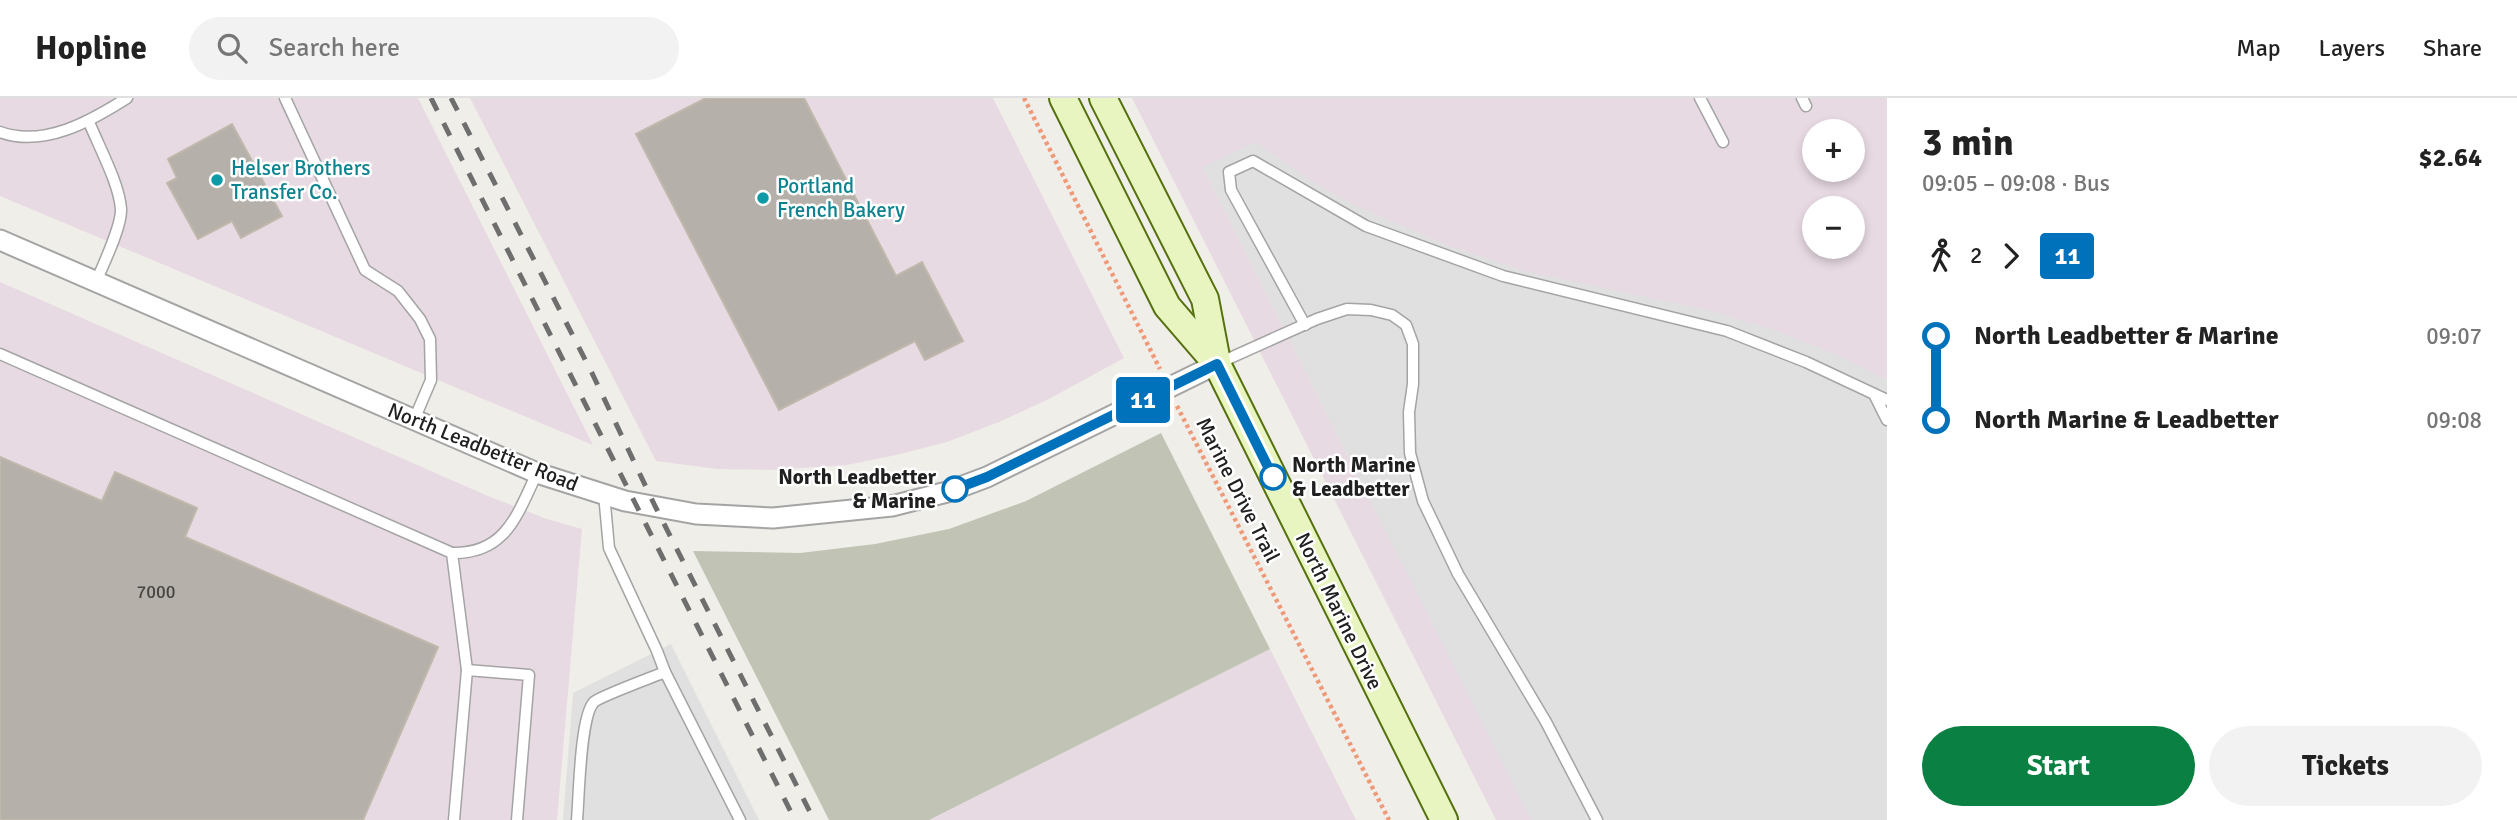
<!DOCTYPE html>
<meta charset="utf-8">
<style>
:root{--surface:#fff;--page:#f2f2f2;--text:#222;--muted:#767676;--line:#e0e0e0;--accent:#0b8043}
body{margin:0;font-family:Signika,sans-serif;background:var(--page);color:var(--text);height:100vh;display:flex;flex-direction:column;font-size:26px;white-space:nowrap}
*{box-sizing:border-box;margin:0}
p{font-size:23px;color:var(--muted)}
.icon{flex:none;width:38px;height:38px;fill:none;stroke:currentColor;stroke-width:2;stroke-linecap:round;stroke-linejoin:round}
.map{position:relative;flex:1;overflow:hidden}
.details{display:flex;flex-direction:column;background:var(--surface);width:630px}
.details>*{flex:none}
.badge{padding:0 14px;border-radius:5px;font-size:24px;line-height:46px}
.tools{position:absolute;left:1802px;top:21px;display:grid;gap:14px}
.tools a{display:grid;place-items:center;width:63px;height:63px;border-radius:50%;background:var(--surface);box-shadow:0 4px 10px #0003;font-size:35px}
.map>.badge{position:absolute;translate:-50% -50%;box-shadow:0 0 0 4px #fff}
.legs{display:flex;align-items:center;gap:10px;height:77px;padding:0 35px;font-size:23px}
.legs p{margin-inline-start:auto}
.summary{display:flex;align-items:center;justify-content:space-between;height:119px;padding:0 35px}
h1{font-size:38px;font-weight:800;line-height:52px}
.button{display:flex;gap:14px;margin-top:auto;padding:14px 35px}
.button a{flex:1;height:80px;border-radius:42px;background:var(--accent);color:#fff;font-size:28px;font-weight:800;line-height:80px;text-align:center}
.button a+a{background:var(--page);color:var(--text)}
ul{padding:0 35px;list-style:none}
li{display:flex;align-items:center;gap:24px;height:84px;font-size:26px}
li i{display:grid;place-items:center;width:10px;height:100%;margin:0 9px;background:currentColor}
li i::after{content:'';width:18px;height:18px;margin:-9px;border:5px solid;border-radius:50%;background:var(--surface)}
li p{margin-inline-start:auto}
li:first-child i{background:linear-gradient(#0000 50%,currentColor 0)}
li:last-child i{background:linear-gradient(currentColor 50%,#0000 0)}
header{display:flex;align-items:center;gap:42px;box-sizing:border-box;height:98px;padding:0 35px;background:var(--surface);border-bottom:2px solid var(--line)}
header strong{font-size:33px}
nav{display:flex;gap:38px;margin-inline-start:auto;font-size:24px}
.search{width:490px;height:63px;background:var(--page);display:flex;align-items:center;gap:18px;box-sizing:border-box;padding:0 24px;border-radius:38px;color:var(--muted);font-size:26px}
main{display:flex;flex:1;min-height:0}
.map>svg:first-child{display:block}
.industrial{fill:#e8dae3;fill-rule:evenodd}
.construction{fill:#c1c4b4}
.parking{fill:#e0e0e0}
.building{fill:#b5b1aa;stroke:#c0b8ab;stroke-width:2}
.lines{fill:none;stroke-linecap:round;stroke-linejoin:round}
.lane-casing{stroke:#a4a4a4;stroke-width:13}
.street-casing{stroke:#a4a4a4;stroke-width:23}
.secondary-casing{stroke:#55700f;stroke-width:30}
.path{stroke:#ee997a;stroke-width:4.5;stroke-dasharray:3.5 3.5;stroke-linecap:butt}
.lane{stroke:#fff;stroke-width:10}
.street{stroke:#fff;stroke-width:19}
.secondary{stroke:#e9f5c1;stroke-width:26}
.rail{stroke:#6e6e6e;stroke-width:5;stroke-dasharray:14 14;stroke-linecap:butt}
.line-1-casing{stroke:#fff;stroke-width:16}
.line-1{stroke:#0072bc;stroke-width:10}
.culture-dot{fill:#0f9aa8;stroke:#fff;stroke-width:2.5}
.stop-1-dot{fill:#fff;stroke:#0072bc;stroke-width:3.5}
.labels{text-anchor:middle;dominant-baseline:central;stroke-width:5;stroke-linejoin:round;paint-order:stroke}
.number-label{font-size:18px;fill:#454442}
.culture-label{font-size:21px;fill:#0d838f;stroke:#fff;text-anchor:start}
.street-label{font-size:21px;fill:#202020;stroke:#fff}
.stop-label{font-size:21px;font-weight:bold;fill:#202020;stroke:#fff;text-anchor:start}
</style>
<header>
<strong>Hopline</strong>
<div class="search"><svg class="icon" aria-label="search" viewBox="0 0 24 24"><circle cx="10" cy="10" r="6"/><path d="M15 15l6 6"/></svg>Search here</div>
<nav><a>Map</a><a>Layers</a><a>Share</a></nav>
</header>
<main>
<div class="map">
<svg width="1887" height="722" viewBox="0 0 1887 722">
<rect width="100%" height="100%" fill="#f0eee8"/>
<!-- industrial -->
<g class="industrial">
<path d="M 0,0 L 418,0 L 593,347 L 0,98 Z"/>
<path d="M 470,0 L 993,0 L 1124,260 L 1049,301 L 999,324 L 947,344 L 896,357 L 847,367 L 774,372 L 717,371 L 656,363 Z"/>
<path d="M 1132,0 L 1887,0 L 1887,722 L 1496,722 ZM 1815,33 L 1853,33 L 1853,72 L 1815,72 ZM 1815,110 L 1853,110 L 1853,149 L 1815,149 Z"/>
<path d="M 0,184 L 488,398 L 547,421 L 582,431 L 557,722 L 0,722 Z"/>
<path d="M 1270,551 L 1356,722 L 929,722 Z"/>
</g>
<!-- construction -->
<path class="construction" d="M 1161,335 L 1270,551 L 929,722 L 829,722 L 693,453 L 800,455 L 875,446 L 949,431 L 1026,403 Z"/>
<!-- parking -->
<g class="parking">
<path d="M 1255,44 L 1306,79 L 1352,106 L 1447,147 L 1525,173 L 1708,212 L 1777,233 L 1844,260 L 1887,282 L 1887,722 L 1531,722 L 1202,69 Z"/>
<path d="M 671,546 L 759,722 L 563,722 L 573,595 Z"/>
</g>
<!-- building -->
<g class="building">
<path d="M 706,0 L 804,0 L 896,178 L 922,164 L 963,243 L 925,262 L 915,243 L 779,312 L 636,36 Z"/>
<path d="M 232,26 L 282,118 L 241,140 L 232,123 L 198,141 L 167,85 L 177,80 L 168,61 Z"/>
<path d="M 0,359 L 102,403 L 115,374 L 197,410 L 185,439 L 438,549 L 363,722 L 0,722 Z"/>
</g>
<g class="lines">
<defs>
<g id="lane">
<path d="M 285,0 L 365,172 L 398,193 L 420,221 L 430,241 L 431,282 L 414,322"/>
<path d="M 1700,0 L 1723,44"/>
<path d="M 1802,0 L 1806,8"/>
<path d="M 89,24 C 99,49 119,85 121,111 C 122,128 103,167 96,184"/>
<path d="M 0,34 C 44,50 91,23 127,0"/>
<path d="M 1305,227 L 1231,92 L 1229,74 L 1253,63 L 1366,128 L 1503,178 L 1727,233 L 1806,264 L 1887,302"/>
<path d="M 0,256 L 452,455"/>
<path d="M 1219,265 L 1317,221 L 1347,211 L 1371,212 L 1392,217 L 1406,227 L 1413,246 L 1413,286 L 1409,314 L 1410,355 L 1423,403 L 1458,476 L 1546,624 L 1597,722"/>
<path d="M 1874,296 L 1887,322"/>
<path d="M 604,396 L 609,450 L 657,553 L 665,574"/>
<path d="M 467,572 L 529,577 L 517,722"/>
<path d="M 454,722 L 467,572 L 452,455 C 506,456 517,417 537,375"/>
<path d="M 577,722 C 579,700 580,618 594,604 C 601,598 653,579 665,574 L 740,722"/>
</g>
<path id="street" d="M 0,142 L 537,375 L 625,403 L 696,416 L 773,420 L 892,408 L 947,394 L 987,379 L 1217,266"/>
<g id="secondary">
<path d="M 1063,0 L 1167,208 L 1217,266 L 1444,722"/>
<path d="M 1103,0 L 1205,201 L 1217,264"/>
</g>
</defs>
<!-- lane casing -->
<use href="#lane" class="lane-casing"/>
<!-- street casing -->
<use href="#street" class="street-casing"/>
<!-- secondary casing -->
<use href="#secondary" class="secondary-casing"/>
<!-- path -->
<g class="path">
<path d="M 1024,0 L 1160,271"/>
<path d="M 1177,308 L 1389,722"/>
</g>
<!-- lane -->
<use href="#lane" class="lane"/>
<!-- street -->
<use href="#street" class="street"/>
<!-- secondary -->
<use href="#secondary" class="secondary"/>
<!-- rail -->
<g class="rail">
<path d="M 431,0 L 795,722"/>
<path d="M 451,0 L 592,275 L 655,408 L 814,722"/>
</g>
</g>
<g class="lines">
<defs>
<path id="line-1" d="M 955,391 L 987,379 L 1217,266 L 1273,379"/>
</defs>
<!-- line-1 casing -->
<use href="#line-1" class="line-1-casing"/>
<!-- line-1 -->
<use href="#line-1" class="line-1"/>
</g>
<!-- markers -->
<g class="culture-dot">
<circle cx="217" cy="82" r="7"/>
<circle cx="763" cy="100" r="7"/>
</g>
<g class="stop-1-dot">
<circle cx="1273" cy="379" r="12"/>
<circle cx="955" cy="391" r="12"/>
</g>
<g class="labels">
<!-- number labels -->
<g class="number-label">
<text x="156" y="494">7000</text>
</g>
<!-- culture labels -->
<g class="culture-label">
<text x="231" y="70">Helser Brothers<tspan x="231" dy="24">Transfer Co.</tspan></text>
<text x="777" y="88">Portland<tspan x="777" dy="24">French Bakery</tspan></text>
</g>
<!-- street labels -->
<g class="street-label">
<text transform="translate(483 349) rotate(22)">North Leadbetter Road</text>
<text transform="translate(1238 392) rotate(63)">Marine Drive Trail</text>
<text transform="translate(1339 513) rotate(64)">North Marine Drive</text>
</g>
<!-- stop labels -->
<g class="stop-label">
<text x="1292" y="367">North Marine<tspan x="1292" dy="24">&amp; Leadbetter</tspan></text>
<text x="936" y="379" text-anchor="end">North Leadbetter<tspan x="936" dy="24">&amp; Marine</tspan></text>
</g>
</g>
</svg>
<div class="tools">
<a>+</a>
<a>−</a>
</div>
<b class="badge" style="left:1143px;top:302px;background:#0072bc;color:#fff">11</b>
</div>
<section class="details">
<div class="summary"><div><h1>3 min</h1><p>09:05 – 09:08 · Bus</p></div><b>$2.64</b></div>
<div class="legs"><svg class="icon" aria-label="walk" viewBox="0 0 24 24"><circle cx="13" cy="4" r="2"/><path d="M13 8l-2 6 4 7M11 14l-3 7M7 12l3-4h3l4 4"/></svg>2<svg class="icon" aria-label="forward" viewBox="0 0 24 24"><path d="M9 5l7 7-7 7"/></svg><b class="badge" style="background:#0072bc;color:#fff">11</b></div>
<ul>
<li><i style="color:#0072bc"></i><b>North Leadbetter &amp; Marine</b><p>09:07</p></li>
<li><i style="color:#0072bc"></i><b>North Marine &amp; Leadbetter</b><p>09:08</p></li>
</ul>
<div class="button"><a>Start</a><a>Tickets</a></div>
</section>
</main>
